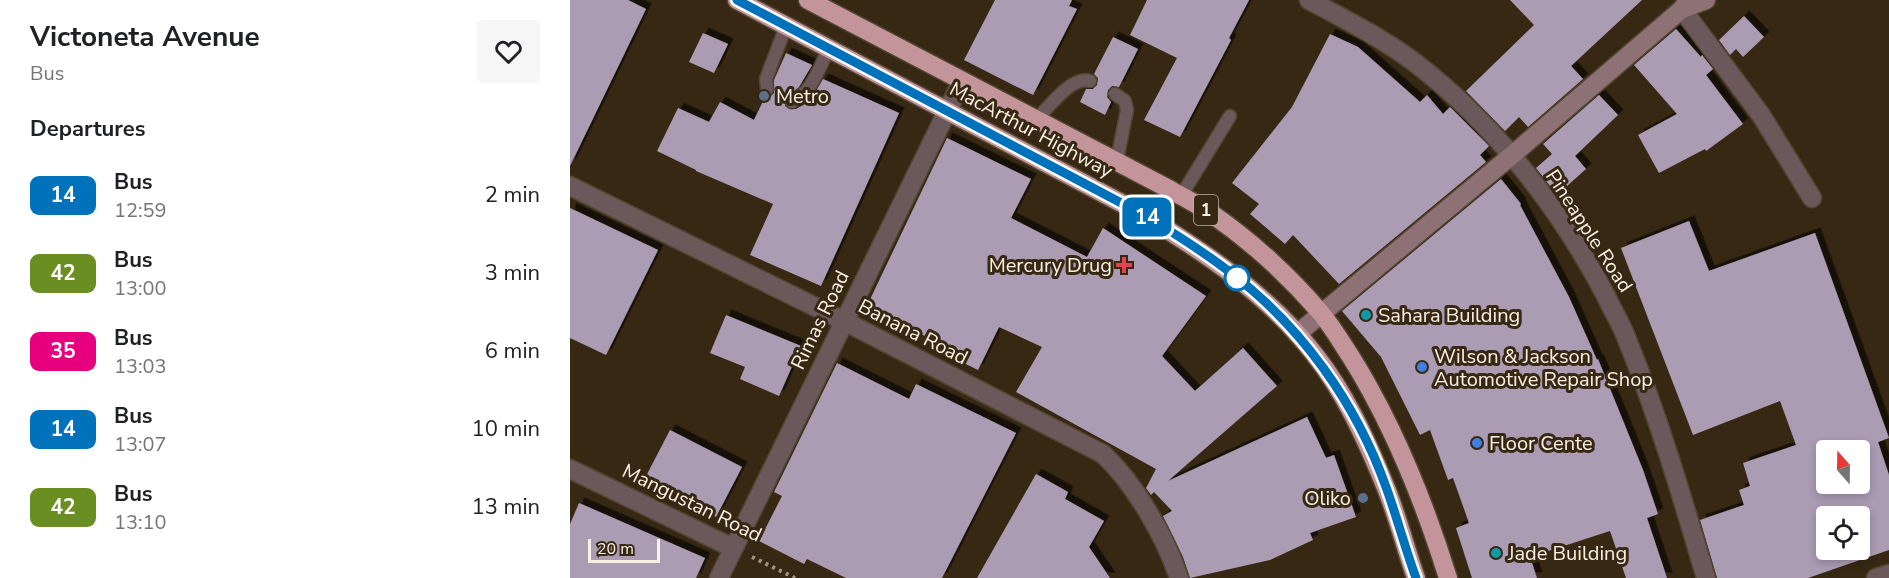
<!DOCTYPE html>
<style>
:root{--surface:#fff;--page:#f6f6f6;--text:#202124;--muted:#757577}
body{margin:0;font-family:"Nunito Sans",sans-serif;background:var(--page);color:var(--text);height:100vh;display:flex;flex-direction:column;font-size:22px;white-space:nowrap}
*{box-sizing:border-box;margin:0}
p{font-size:20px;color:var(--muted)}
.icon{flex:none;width:33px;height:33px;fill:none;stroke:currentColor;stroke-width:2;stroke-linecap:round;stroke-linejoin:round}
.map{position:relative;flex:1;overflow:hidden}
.panel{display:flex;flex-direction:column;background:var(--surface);width:570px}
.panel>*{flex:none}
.badge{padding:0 12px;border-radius:9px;font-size:21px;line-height:39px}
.needle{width:39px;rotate:340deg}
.buttons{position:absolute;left:1246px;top:440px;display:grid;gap:12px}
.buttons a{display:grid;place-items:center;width:54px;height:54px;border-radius:6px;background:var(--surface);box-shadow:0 3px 9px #0003;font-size:30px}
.scale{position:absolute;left:18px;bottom:15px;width:72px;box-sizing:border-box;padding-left:6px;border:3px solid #f9f0e3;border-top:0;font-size:16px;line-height:21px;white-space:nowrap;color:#f9f0e3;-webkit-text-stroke:4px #362813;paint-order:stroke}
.map>.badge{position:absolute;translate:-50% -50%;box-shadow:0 0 0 3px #fff}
h2{padding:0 30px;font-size:22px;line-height:54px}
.round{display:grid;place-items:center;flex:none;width:63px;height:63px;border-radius:6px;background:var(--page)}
.summary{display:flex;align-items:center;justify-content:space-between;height:102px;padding:0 30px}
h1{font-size:28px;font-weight:700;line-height:45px}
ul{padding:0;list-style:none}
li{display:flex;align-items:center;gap:18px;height:78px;padding:0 30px}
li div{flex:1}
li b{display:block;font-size:22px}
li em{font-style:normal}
li .badge{min-width:66px;font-weight:700;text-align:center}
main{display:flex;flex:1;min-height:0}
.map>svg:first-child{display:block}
.building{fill:#ab9bb3;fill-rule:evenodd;filter:url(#shadow)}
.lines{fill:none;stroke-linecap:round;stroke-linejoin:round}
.lane-casing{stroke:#514430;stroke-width:15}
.street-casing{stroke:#514430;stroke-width:21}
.secondary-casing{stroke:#514430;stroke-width:21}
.highway-casing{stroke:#514430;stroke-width:21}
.path{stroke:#a09585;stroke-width:4;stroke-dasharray:3 4.5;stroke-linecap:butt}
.lane{stroke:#6b585a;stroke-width:12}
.street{stroke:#6b585a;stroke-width:18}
.secondary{stroke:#8e7174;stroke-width:18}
.highway{stroke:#c3959b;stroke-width:18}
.line-casing{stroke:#fff;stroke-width:14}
.line{stroke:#0072bc;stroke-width:9}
.service-dot{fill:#5c6f8a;stroke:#362813;stroke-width:2}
.health-dot{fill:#e0444e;stroke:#362813;stroke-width:2}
.stop-dot{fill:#fff;stroke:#0072bc;stroke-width:3}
.culture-dot{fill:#0f9aa8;stroke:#362813;stroke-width:2}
.shop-dot{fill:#3f7fe0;stroke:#362813;stroke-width:2}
.labels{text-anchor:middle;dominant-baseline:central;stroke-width:6;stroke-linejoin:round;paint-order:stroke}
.shield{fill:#362813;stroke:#beb4a5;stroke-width:1.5}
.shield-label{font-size:18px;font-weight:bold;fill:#f9f0e3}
.poi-label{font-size:20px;fill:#f9f0e3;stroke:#362813;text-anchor:start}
.street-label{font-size:20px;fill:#f9f0e3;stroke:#362813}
</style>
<main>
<section class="panel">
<div class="summary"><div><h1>Victoneta Avenue</h1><p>Bus</p></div><a class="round"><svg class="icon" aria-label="heart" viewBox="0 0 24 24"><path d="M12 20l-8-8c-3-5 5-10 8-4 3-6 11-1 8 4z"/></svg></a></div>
<h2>Departures</h2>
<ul>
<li><span class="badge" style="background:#0072bc;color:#fff">14</span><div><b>Bus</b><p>12:59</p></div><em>2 min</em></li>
<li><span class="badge" style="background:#6b8e23;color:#fff">42</span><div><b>Bus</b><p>13:00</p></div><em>3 min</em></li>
<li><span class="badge" style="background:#e6007e;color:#fff">35</span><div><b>Bus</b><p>13:03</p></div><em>6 min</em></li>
<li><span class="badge" style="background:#0072bc;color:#fff">14</span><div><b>Bus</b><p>13:07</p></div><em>10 min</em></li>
<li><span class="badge" style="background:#6b8e23;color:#fff">42</span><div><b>Bus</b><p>13:10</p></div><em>13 min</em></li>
</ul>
</section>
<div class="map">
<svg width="1319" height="578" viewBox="0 0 1319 578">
<defs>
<filter id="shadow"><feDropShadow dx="5.5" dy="-5.5" stdDeviation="0" flood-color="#0009"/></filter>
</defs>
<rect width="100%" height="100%" fill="#362813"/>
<!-- building -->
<g class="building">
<path d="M 0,0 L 58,0 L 76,9 L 0,166 Z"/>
<path d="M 425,0 L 502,0 L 499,6 L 507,9 L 463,95 L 394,60 Z"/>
<path d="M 577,0 L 679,0 L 659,38 L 661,40 L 610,137 L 574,120 L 607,58 L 560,35 Z"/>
<path d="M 940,0 L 1072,0 L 1001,66 L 1013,79 L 958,127 L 949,117 L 935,131 L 896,91 L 964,25 Z"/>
<path d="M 1174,16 L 1194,37 L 1173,57 L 1166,49 L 1160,55 L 1149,40 Z"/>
<path d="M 1106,29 L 1131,57 L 1132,55 L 1143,69 L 1136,75 L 1173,124 L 1136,151 L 1135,149 L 1089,173 L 1068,135 L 1107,114 L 1064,65 Z"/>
<path d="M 133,33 L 158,44 L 144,73 L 119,62 Z"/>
<path d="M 760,34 L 788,47 L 850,102 L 857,95 L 873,114 L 880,107 L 919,146 L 910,155 L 916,162 L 769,284 L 723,235 L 715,244 L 680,214 L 689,204 L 662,183 L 722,107 Z"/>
<path d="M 543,37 L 568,49 L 549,87 L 542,86 L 538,90 L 537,97 L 541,102 L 535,115 L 510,102 L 516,89 L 523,89 L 527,85 L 528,78 L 524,74 Z"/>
<path d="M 216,53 L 242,65 L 229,87 L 215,99 L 215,106 L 219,109 L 226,109 L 235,104 L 246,91 L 253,79 L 329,113 L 251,286 L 180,255 L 203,204 L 126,171 L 126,170 L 87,151 L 108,108 L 139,122 L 150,102 L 184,120 L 195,97 L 201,96 L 204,93 L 204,80 Z"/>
<path d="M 1029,95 L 1048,115 L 1005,156 L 1016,169 L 987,195 L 966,168 L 982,154 L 973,144 Z"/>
<path d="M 377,138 L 461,179 L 441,218 L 517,257 L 533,228 L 636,296 L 592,356 L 625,391 L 673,348 L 707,386 L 598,481 L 737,417 L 756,458 L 764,455 L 786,517 L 740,533 L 743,540 L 700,560 L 620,578 L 613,557 L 593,516 L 602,511 L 584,492 L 581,495 L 576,488 L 586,469 L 446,392 L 472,347 L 429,327 L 408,370 L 365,349 L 369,342 L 295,310 Z"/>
<path d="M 931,179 L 951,204 L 950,205 L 999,297 L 1027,360 L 1028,359 L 1073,470 L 1088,514 L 1077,518 L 1097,578 L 1056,578 L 1040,531 L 960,557 L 967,578 L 902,578 L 886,528 L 899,523 L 883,478 L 878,480 L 860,430 L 850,435 L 811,357 L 772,311 Z"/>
<path d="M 0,208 L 88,250 L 36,355 L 0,338 Z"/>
<path d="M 1119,221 L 1139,271 L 1245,233 L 1319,438 L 1308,442 L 1319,475 L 1319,550 L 1238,578 L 1147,578 L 1130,520 L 1174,505 L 1169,490 L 1180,486 L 1173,463 L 1226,445 L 1210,401 L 1123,435 L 1051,248 ZM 1257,450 L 1290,450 L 1290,483 L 1257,483 ZM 1257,516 L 1290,516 L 1290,549 L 1257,549 Z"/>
<path d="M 156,315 L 231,346 L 209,396 L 170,379 L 175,367 L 140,353 Z"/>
<path d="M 267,363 L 339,399 L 346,384 L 446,433 L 372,578 L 276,578 L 237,559 L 234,564 L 189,541 L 212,496 L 204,492 Z"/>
<path d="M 100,430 L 172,467 L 146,517 L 74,480 Z"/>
<path d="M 466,474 L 498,492 L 495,499 L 534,521 L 519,547 L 540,578 L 407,578 Z"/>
<path d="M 9,503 L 135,558 L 126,578 L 0,578 L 0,524 Z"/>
</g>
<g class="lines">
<defs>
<g id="lane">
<path d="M 197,89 L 196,79 L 216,26"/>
<path d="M 545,94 L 555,101 L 557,110 L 547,160"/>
<path d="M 222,102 C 242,93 249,67 259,49"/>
<path d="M 467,119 C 479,107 502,75 520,81"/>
<path d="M 611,196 L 660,116"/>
</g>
<g id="street">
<path d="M 739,0 C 774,19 812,38 844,62 C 924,123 990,208 1036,296 C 1042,310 1051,323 1056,337 C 1088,415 1112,497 1136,578"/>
<path d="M 1112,9 L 1191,115 L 1242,198"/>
<path d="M 0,186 L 274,321 L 533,454 C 565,484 595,536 609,578"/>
<path d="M 0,469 L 163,548"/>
<path d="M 149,578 L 392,81"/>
<path d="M 1306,578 L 1319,574"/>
</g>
<g id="secondary">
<path d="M 1112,9 L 1136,0"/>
<path d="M 727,334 L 941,156 L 1112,9 L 1118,0"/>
</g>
<g id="highway">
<path d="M 167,0 L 574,215 C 637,254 700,296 745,355 C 775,393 796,439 814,483 C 827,514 835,547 846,578"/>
<path d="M 238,0 L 599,189 C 613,197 629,205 642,214 C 682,242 719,276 750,312 C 762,326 771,342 781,357 C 824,426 854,501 878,578"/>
</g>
</defs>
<!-- lane casing -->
<use href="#lane" class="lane-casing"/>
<!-- street casing -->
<use href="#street" class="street-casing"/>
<!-- secondary casing -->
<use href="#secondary" class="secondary-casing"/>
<!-- highway casing -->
<use href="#highway" class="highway-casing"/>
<!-- path -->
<path class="path" d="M 182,557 L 225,578"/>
<!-- lane -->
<use href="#lane" class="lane"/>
<!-- street -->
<use href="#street" class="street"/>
<!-- secondary -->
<use href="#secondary" class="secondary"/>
<!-- highway -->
<use href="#highway" class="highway"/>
</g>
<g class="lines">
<defs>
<path id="line" d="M 167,0 L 574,215 C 604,233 634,252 661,273 C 732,327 786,403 816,487 C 827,517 835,548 846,578"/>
</defs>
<!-- line casing -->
<use href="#line" class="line-casing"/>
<!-- line -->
<use href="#line" class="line"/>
</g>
<!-- markers -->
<g class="service-dot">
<circle cx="194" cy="96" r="6"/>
<circle cx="793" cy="498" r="6"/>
</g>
<path class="health-dot" d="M551 256h6v6h6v6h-6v6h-6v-6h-6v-6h6z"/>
<circle class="stop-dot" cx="667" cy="278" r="12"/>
<g class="culture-dot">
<circle cx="796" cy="315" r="6"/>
<circle cx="926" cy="553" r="6"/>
</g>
<g class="shop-dot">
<circle cx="852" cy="367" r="6"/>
<circle cx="907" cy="443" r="6"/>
</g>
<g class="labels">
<!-- shield labels -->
<rect class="shield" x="624" y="195" width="24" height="30" rx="4.5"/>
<g class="shield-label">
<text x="636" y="210">1</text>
</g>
<!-- poi labels -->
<g class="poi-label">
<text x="206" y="96">Metro</text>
<text x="542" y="265" text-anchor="end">Mercury Drug</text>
<text x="808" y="315">Sahara Building</text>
<text x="864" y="356">Wilson &amp; Jackson<tspan x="864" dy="23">Automotive Repair Shop</tspan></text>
<text x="919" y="443">Floor Cente</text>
<text x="781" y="498" text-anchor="end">Oliko</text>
<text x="938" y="553">Jade Building</text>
</g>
<!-- street labels -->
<g class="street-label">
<text transform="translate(461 130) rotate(28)">MacArthur Highway</text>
<text transform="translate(1019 231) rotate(57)">Pineapple Road</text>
<text transform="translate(250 320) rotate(-64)">Rimas Road</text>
<text transform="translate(343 332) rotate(27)">Banana Road</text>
<text transform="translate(122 503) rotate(26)">Mangustan Road</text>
</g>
</g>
</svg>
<div class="buttons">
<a><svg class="needle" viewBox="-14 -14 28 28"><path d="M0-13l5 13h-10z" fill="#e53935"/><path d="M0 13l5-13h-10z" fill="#757577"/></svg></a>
<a><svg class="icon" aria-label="locate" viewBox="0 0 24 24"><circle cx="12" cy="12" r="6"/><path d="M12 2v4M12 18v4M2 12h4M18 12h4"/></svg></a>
</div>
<div class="scale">20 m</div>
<b class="badge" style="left:577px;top:217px;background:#0072bc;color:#fff">14</b>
</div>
</main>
